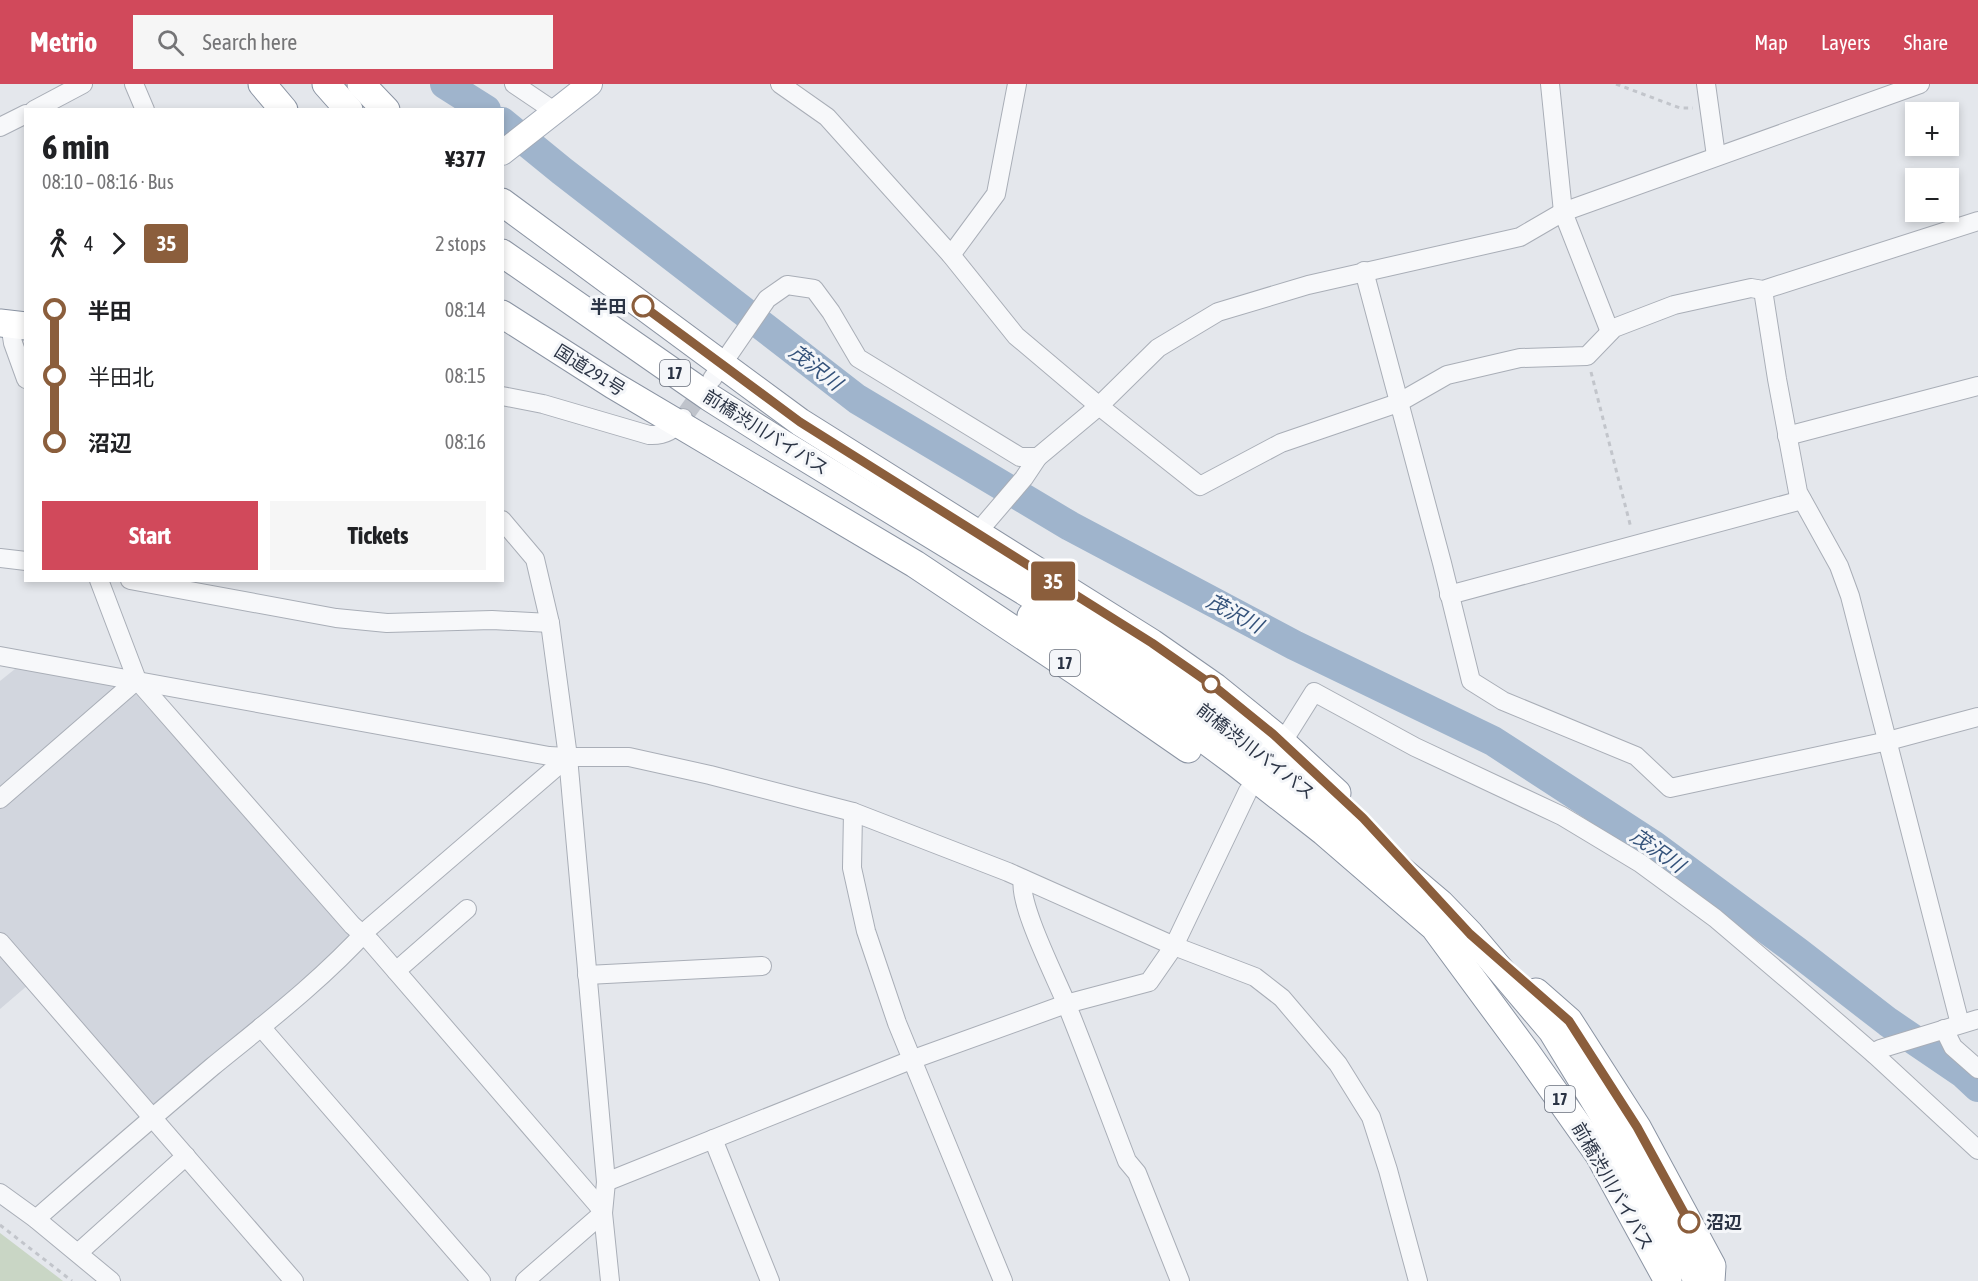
<!DOCTYPE html>
<meta charset="utf-8">
<style>
:root{--surface:#fff;--page:#f6f6f6;--text:#202124;--muted:#757577;--accent:#d1495b}
body{margin:0;font-family:"Asap Condensed","Noto Sans JP",sans-serif;background:var(--page);color:var(--text);height:100vh;display:flex;flex-direction:column;font-size:22px;white-space:nowrap}
*{box-sizing:border-box;margin:0}
p{font-size:20px;color:var(--muted)}
.icon{flex:none;width:33px;height:33px;fill:none;stroke:currentColor;stroke-width:2;stroke-linecap:round;stroke-linejoin:round}
.map{position:relative;flex:1;overflow:hidden}
.panel{position:absolute;left:24px;top:24px;width:480px;height:474px;display:flex;flex-direction:column;background:var(--surface);border-radius:0px;box-shadow:0 3px 9px #0003}
.panel>*{flex:none}
.badge{padding:0 12px;border-radius:4px;font-size:21px;line-height:39px}
.fabs{position:absolute;left:1905px;top:18px;display:grid;gap:12px}
.fabs a{display:grid;place-items:center;width:54px;height:54px;border-radius:0px;background:var(--surface);box-shadow:0 3px 9px #0003;font-size:30px}
.map>.badge{position:absolute;translate:-50% -50%;box-shadow:0 0 0 3px #fff}
.legs{display:flex;align-items:center;gap:9px;height:66px;padding:0 18px;font-size:20px}
.legs p{margin-inline-start:auto}
.head{display:flex;align-items:center;justify-content:space-between;height:102px;padding:0 18px}
h1{font-size:33px;font-weight:700;line-height:45px}
.primary-button{display:flex;gap:12px;margin-top:auto;padding:12px 18px}
.primary-button a{flex:1;height:69px;border-radius:0px;background:var(--accent);color:#fff;font-size:24px;font-weight:700;line-height:69px;text-align:center}
.primary-button a+a{background:var(--page);color:var(--text)}
ul{padding:0 18px;list-style:none}
li{display:flex;align-items:center;gap:21px;height:66px;font-size:22px}
li i{display:grid;place-items:center;width:9px;height:100%;margin:0 8px;background:currentColor}
li i::after{content:'';width:15px;height:15px;margin:-8px;border:4px solid;border-radius:50%;background:var(--surface)}
li p{margin-inline-start:auto}
li:first-child i{background:linear-gradient(#0000 50%,currentColor 0)}
li:last-child i{background:linear-gradient(currentColor 50%,#0000 0)}
header{display:flex;align-items:center;gap:36px;box-sizing:border-box;height:84px;padding:0 30px;background:var(--accent);color:#fff}
header strong{font-size:28px}
nav{display:flex;gap:33px;margin-inline-start:auto;font-size:21px}
.search{width:420px;height:54px;background:var(--page);display:flex;align-items:center;gap:15px;box-sizing:border-box;padding:0 21px;border-radius:0px;color:var(--muted);font-size:22px}
.map>svg:first-child{display:block}
.built{fill:#d2d6de}
.green{fill:#c9d6c5}
.lines{fill:none;stroke-linecap:round;stroke-linejoin:round}
.river{stroke:#9fb4cc;stroke-width:30}
.minor-tunnel{stroke:#bfc3cb;stroke-width:18;stroke-dasharray:18 9;stroke-linecap:butt}
.minor-casing{stroke:#a9aeb7;stroke-width:20}
.major-casing{stroke:#a3abb8;stroke-width:26}
.highway-casing{stroke:#8b94a3;stroke-width:29}
.path{stroke:#c2c5cb;stroke-width:3;stroke-dasharray:4.5 4.5;stroke-linecap:butt}
.minor{stroke:#f7f8fa;stroke-width:18}
.major{stroke:#fff;stroke-width:24}
.highway{stroke:#fff;stroke-width:27}
.line-1-casing{stroke:#fff;stroke-width:14}
.line-1{stroke:#8b5e3c;stroke-width:9}
.stop-1-dot{fill:#fff;stroke:#8b5e3c;stroke-width:3}
.labels{text-anchor:middle;dominant-baseline:central;stroke-width:6;stroke-linejoin:round;paint-order:stroke}
.shield{fill:#f4f6f9;stroke:#676e7b;stroke-width:1.5}
.shield-label{font-size:16px;font-weight:bold;fill:#2b3445}
.stop-label{font-size:18px;font-weight:bold;fill:#2b3445;stroke:#f4f6f9;text-anchor:end}
.street-label{font-size:18px;fill:#2b3445;stroke:#f4f6f9}
.water-label{font-size:20px;font-style:italic;fill:#34527a;stroke:#f4f6f9}
</style>
<header>
<strong>Metrio</strong>
<div class="search"><svg class="icon" aria-label="search" viewBox="0 0 24 24"><circle cx="10" cy="10" r="6"/><path d="M15 15l6 6"/></svg>Search here</div>
<nav><a>Map</a><a>Layers</a><a>Share</a></nav>
</header>
<div class="map">
<svg width="1978" height="1197" viewBox="0 0 1978 1197">
<rect width="100%" height="100%" fill="#e4e7ec"/>
<!-- built -->
<g class="built">
<path d="M 20,581 L 125,598 L 348,846 L 348,859 L 155,1024 L 0,851 L 0,597 Z"/>
<path d="M 0,868 L 28,901 L 0,925 Z"/>
</g>
<!-- green -->
<path class="green" d="M 0,1149 L 63,1197 L 0,1197 Z"/>
<g class="lines">
<!-- river -->
<g class="river">
<path d="M 445,0 L 486,26"/>
<path d="M 502,38 L 562,87 L 857,315 L 1070,442 L 1294,561 L 1493,657 L 1653,761 L 1799,869 L 1888,938 L 1963,989 L 1978,1003"/>
</g>
<!-- minor-tunnel -->
<path class="minor-tunnel" d="M 683,334 L 708,299"/>
<defs>
<g id="minor">
<path d="M 134,0 L 145,26"/>
<path d="M 514,0 L 554,27"/>
<path d="M 780,0 L 827,33 L 951,171 L 1016,252 L 1099,322 L 1200,402 L 1281,359 L 1398,319 L 1447,291 L 1520,274 L 1587,272 L 1614,244 L 1674,221 L 1751,204 L 1763,206 L 1978,137"/>
<path d="M 1550,0 L 1563,128 L 1610,248"/>
<path d="M 1706,0 L 1716,72"/>
<path d="M 34,26 L 83,0"/>
<path d="M 0,43 L 26,30"/>
<path d="M 951,171 L 996,110 L 1017,0"/>
<path d="M 1364,187 L 1442,479 L 1471,597 L 1503,617 L 1636,672 L 1670,704 L 1888,657 L 1978,633"/>
<path d="M 1763,206 L 1777,295 L 1798,408 L 1839,482 L 1850,512 L 1960,940"/>
<path d="M 10,240 L 13,259 L 26,295"/>
<path d="M 712,295 L 767,215 L 787,201 L 814,205 L 831,228 L 858,274 L 1020,373 L 1038,373 L 1099,322 L 1158,264 L 1218,228 L 1308,201 L 1520,153 L 1563,128 L 1920,0"/>
<path d="M 502,312 L 543,320 L 649,351 C 664,352 674,347 683,334"/>
<path d="M 1787,352 L 1978,302"/>
<path d="M 502,436 L 535,475 L 550,539 L 568,673 L 606,1098 L 603,1129 L 525,1197"/>
<path d="M 977,449 L 1024,394 L 1038,373"/>
<path d="M 0,474 L 26,477"/>
<path d="M 99,496 L 137,596 L 352,841 L 371,858 L 597,1120 L 603,1129 L 610,1197"/>
<path d="M 130,496 L 336,534 L 387,539 L 492,536 L 550,539"/>
<path d="M 1449,511 L 1802,416"/>
<path d="M 0,572 L 549,672 L 568,673"/>
<path d="M 1282,659 L 1314,608 L 1415,663 L 1562,732 L 1640,779 L 1715,834 L 1801,907 L 1874,970 L 1978,1066"/>
<path d="M 0,715 L 137,596"/>
<path d="M 853,728 L 852,784 L 866,847 L 897,939 L 1003,1197"/>
<path d="M 1023,795 C 1017,818 1056,894 1066,919 C 1087,971 1107,1025 1127,1077 L 1137,1089 L 1180,1197"/>
<path d="M 0,858 L 294,1197"/>
<path d="M 396,887 L 467,825"/>
<path d="M 587,891 L 762,882"/>
<path d="M 261,943 L 481,1197"/>
<path d="M 1944,945 L 1953,963 L 1978,985"/>
<path d="M 1874,970 L 1880,965 L 1978,935"/>
<path d="M 713,1055 L 770,1197"/>
<path d="M 606,1098 L 911,976 L 1066,920 L 1149,898 L 1174,862 L 1248,707"/>
<path d="M 0,1109 L 36,1135 L 111,1197"/>
<path d="M 36,1135 C 94,1084 153,1033 212,983 C 266,939 323,895 369,844 L 568,673 L 629,673 L 710,691 L 853,728 L 1008,788 L 1174,862 L 1255,893 L 1282,914 L 1338,980 L 1371,1033 L 1388,1086 L 1418,1197"/>
<path d="M 78,1169 L 186,1072"/>
</g>
<path id="major" d="M 502,69 L 590,0"/>
<g id="highway">
<path d="M 262,0 L 284,26"/>
<path d="M 326,0 L 349,26"/>
<path d="M 361,0 L 386,26"/>
<path d="M 502,118 L 800,338 L 1152,559 L 1215,603 L 1273,650 L 1337,709"/>
<path d="M 502,169 L 709,313 L 783,360 L 1135,575 L 1252,660 L 1440,819 L 1470,850 L 1552,947 L 1619,1057 L 1698,1197"/>
<path d="M 502,230 L 613,301 L 915,480 L 1077,588 L 1188,665"/>
<path d="M 0,239 L 26,242"/>
<path d="M 1031,532 L 1128,599 L 1236,679 L 1324,748 L 1434,843 L 1527,969 L 1599,1071 L 1668,1197"/>
<path d="M 1536,908 L 1569,937 L 1637,1043 L 1712,1182 L 1711,1197"/>
</g>
</defs>
<!-- minor casing -->
<use href="#minor" class="minor-casing"/>
<!-- major casing -->
<use href="#major" class="major-casing"/>
<!-- highway casing -->
<use href="#highway" class="highway-casing"/>
<!-- path -->
<g class="path">
<path d="M 1616,0 L 1680,24 L 1693,24"/>
<path d="M 1591,288 L 1631,444"/>
<path d="M 0,1141 L 72,1197"/>
</g>
<!-- minor -->
<use href="#minor" class="minor"/>
<!-- major -->
<use href="#major" class="major"/>
<!-- highway -->
<use href="#highway" class="highway"/>
</g>
<g class="lines">
<defs>
<path id="line-1" d="M 643,222 L 800,338 L 1152,559 L 1215,603 L 1273,650 L 1363,734 L 1470,850 L 1569,937 L 1637,1043 L 1689,1138"/>
</defs>
<!-- line-1 casing -->
<use href="#line-1" class="line-1-casing"/>
<!-- line-1 -->
<use href="#line-1" class="line-1"/>
</g>
<!-- markers -->
<g class="stop-1-dot">
<circle cx="643" cy="222" r="10"/>
<circle cx="1211" cy="600" r="8"/>
<circle cx="1689" cy="1138" r="10"/>
</g>
<g class="labels">
<!-- shield labels -->
<g class="shield">
<rect x="660" y="276" width="30" height="26" rx="4.5"/>
<rect x="1050" y="566" width="30" height="26" rx="4.5"/>
<rect x="1545" y="1002" width="30" height="26" rx="4.5"/>
</g>
<g class="shield-label">
<text x="675" y="289">17</text>
<text x="1065" y="579">17</text>
<text x="1560" y="1015">17</text>
</g>
<!-- stop labels -->
<g class="stop-label">
<text x="626" y="222">半田</text>
<text x="1706" y="1138" text-anchor="start">沼辺</text>
</g>
<!-- street labels -->
<g class="street-label">
<text transform="translate(590 286) rotate(32)">国道291号</text>
<text transform="translate(766 348) rotate(32)">前橋渋川バイパス</text>
<text transform="translate(1256 667) rotate(38)">前橋渋川バイパス</text>
<text transform="translate(1613 1102) rotate(60)">前橋渋川バイパス</text>
</g>
<!-- water labels -->
<g class="water-label">
<text transform="translate(816 283) rotate(38)">茂沢川</text>
<text transform="translate(1235 529) rotate(28)">茂沢川</text>
<text transform="translate(1658 766) rotate(35)">茂沢川</text>
</g>
</g>
</svg>
<div class="fabs">
<a>+</a>
<a>−</a>
</div>
<b class="badge" style="left:1053px;top:497px;background:#8b5e3c;color:#fff">35</b>
<section class="panel">
<div class="head"><div><h1>6 min</h1><p>08:10 – 08:16 · Bus</p></div><b>¥377</b></div>
<div class="legs"><svg class="icon" aria-label="walk" viewBox="0 0 24 24"><circle cx="13" cy="4" r="2"/><path d="M13 8l-2 6 4 7M11 14l-3 7M7 12l3-4h3l4 4"/></svg>4<svg class="icon" aria-label="forward" viewBox="0 0 24 24"><path d="M9 5l7 7-7 7"/></svg><b class="badge" style="background:#8b5e3c;color:#fff">35</b><p>2 stops</p></div>
<ul>
<li><i style="color:#8b5e3c"></i><b>半田</b><p>08:14</p></li>
<li><i style="color:#8b5e3c"></i><span>半田北</span><p>08:15</p></li>
<li><i style="color:#8b5e3c"></i><b>沼辺</b><p>08:16</p></li>
</ul>
<div class="primary-button"><a>Start</a><a>Tickets</a></div>
</section>
</div>
